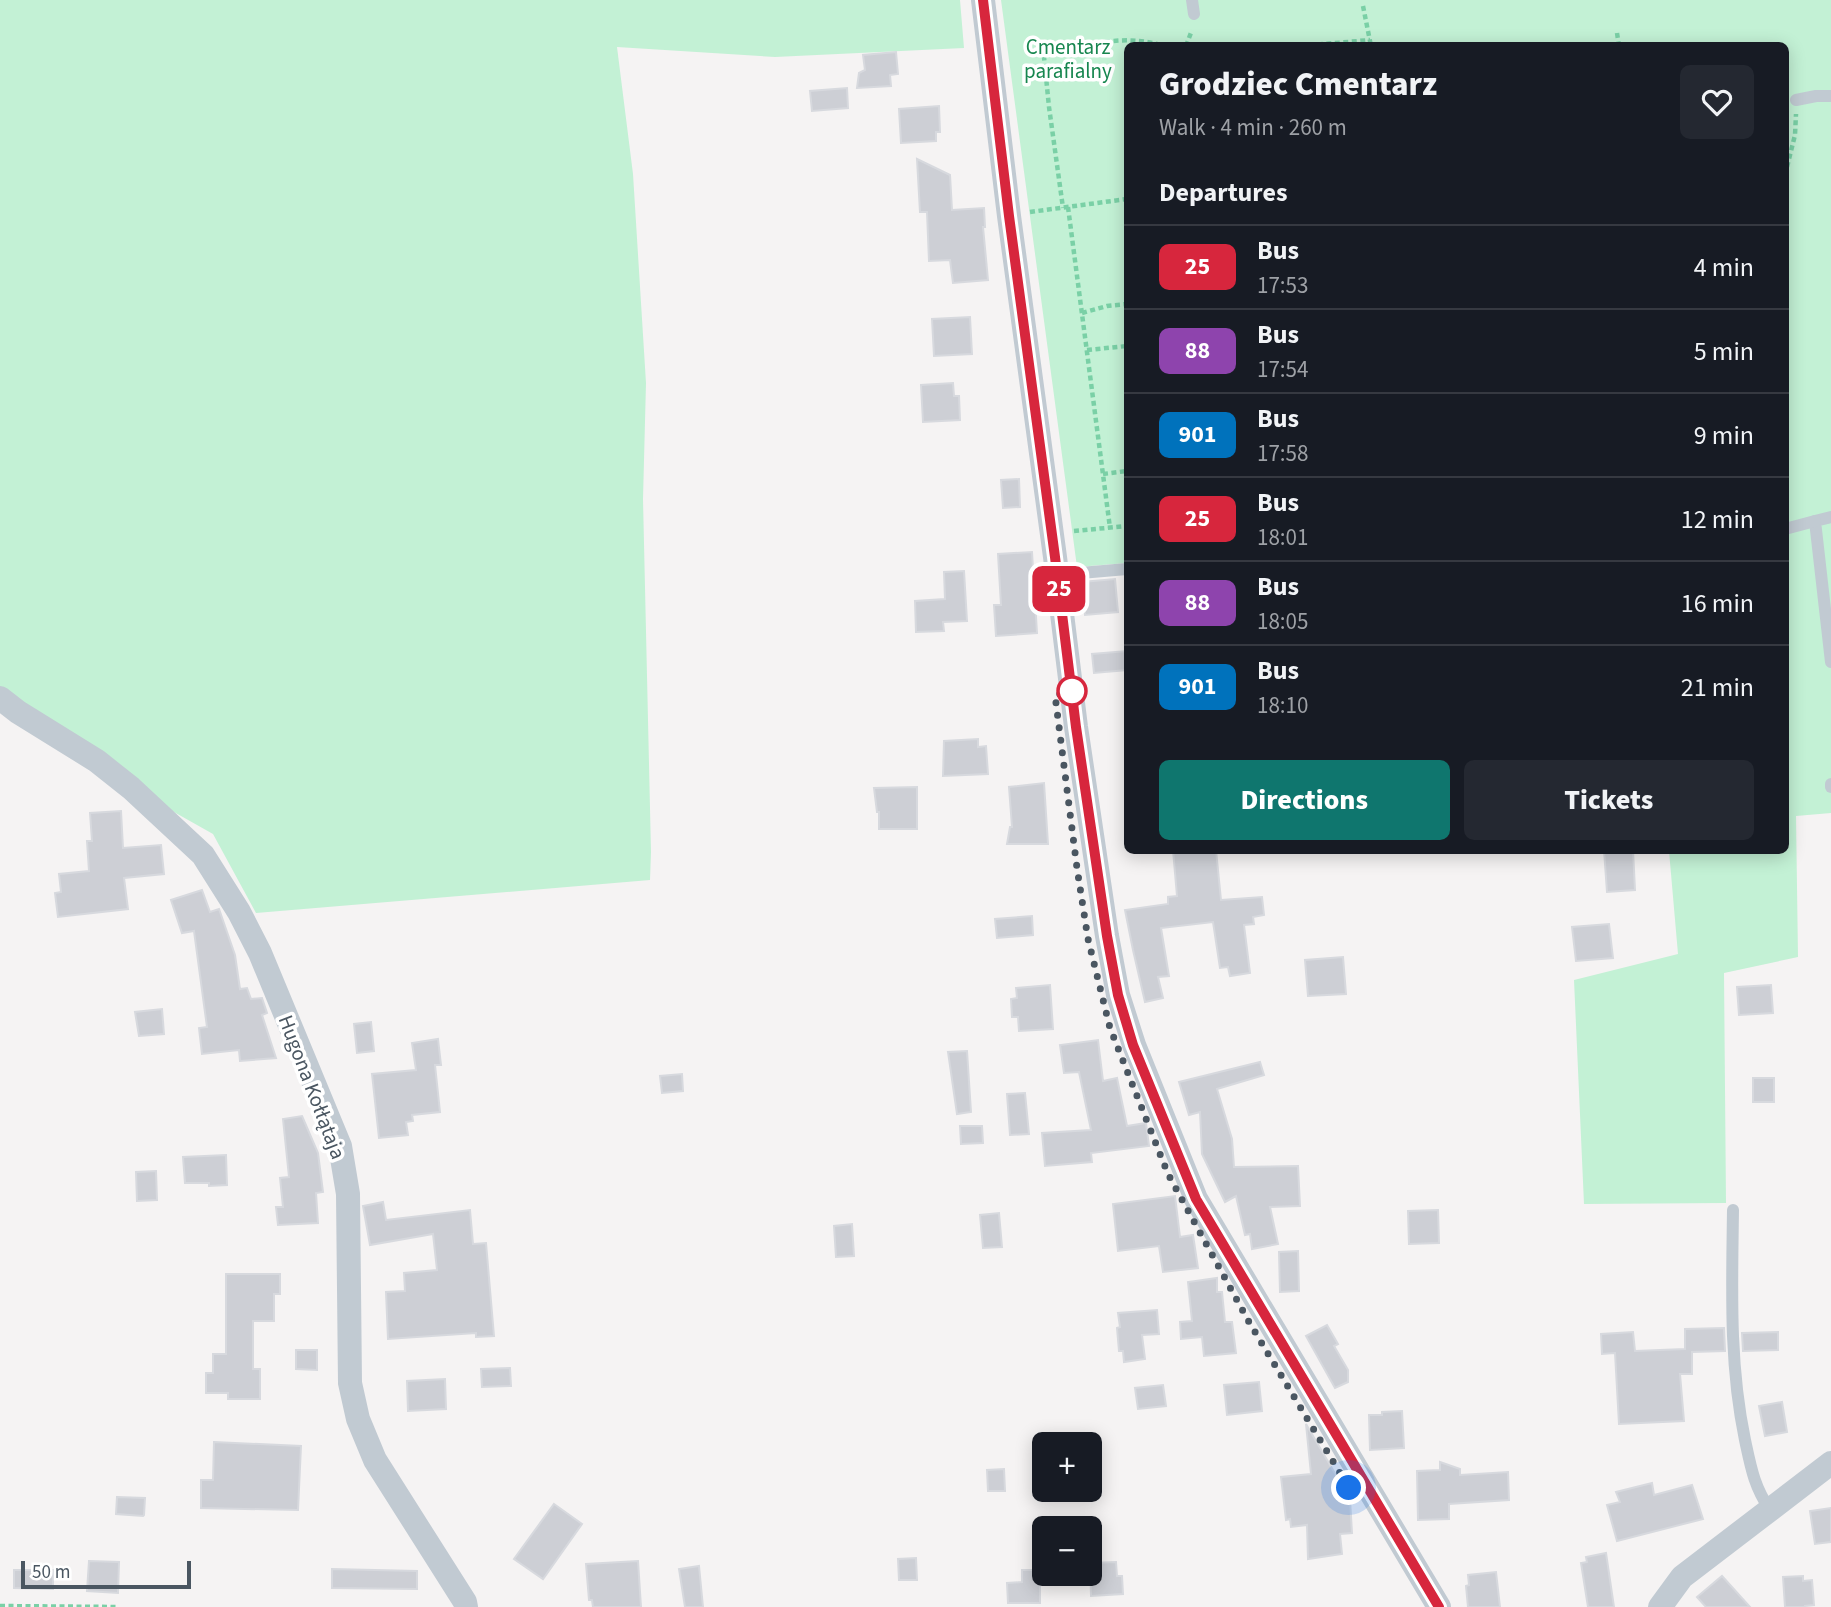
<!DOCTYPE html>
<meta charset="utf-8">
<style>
:root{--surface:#171b24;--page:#242831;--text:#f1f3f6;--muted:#9ea1a6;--line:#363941;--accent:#0f766e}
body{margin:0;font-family:"Source Sans 3",sans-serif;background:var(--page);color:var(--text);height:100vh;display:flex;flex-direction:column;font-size:26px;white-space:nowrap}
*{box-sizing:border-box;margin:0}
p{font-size:23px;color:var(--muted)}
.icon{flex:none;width:38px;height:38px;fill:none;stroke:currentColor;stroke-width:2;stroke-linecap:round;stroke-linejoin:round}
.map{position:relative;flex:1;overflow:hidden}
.side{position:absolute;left:1124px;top:42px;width:665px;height:812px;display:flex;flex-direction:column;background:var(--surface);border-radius:10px;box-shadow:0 4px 18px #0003}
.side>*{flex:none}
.badge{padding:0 14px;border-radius:10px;font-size:24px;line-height:46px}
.fabs{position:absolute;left:1032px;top:1432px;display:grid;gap:14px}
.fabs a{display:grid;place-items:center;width:70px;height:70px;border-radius:10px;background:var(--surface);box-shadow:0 4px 18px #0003;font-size:35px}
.scale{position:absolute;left:21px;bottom:18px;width:170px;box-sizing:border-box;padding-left:7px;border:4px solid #4a5661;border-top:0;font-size:19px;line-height:24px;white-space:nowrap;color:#4a5661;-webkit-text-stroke:5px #fff;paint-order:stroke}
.you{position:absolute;width:35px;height:35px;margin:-18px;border:5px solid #fff;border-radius:50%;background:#1a73e8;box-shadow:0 0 0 10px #1a73e833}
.map>.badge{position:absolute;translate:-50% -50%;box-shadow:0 0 0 4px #fff}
h2{padding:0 35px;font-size:26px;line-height:63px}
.round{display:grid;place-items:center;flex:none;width:74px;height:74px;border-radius:10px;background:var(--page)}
.summary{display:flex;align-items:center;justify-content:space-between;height:119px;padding:0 35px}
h1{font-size:33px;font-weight:800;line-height:52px}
.cta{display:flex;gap:14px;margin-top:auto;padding:14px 35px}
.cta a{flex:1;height:80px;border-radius:10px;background:var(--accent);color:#fff;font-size:28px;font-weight:800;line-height:80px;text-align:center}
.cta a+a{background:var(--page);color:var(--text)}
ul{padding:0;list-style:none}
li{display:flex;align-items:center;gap:21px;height:84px;padding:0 35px;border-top:2px solid var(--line)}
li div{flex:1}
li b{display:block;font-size:26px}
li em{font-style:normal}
li .badge{min-width:77px;font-weight:700;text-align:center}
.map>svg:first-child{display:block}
.green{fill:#c3f1d5}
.building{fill:#cdcfd5;stroke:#d7d9de;stroke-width:2}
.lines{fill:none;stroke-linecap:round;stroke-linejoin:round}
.path{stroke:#7ad0a6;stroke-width:4.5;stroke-dasharray:5 3.5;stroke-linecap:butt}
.lane{stroke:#c1cad2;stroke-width:12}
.street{stroke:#c1cad2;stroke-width:24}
.line-casing{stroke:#fff;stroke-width:16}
.line{stroke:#d7263d;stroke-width:10}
.walk{stroke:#4a5661;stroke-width:7;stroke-dasharray:0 12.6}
.stop-dot{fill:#fff;stroke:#d7263d;stroke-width:3.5}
.labels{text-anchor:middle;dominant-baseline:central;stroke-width:7;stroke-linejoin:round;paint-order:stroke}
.park-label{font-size:21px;fill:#17864f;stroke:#fff}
.street-label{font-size:21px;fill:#4a5661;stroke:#fff}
</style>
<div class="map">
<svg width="1831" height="1607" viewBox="0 0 1831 1607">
<rect width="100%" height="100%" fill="#f5f3f3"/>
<!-- green -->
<g class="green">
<path d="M 0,0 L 960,0 L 964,48 L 775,57 L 617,47 L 633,174 L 646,383 L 643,499 L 651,852 L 650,880 L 256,913 L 213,834 L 39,736 L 0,707 Z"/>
<path d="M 1001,0 L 1831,0 L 1831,813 L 1796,816 L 1798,957 L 1724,973 L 1726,1203 L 1584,1204 L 1574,980 L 1678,954 L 1669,851 L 1785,850 L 1785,46 L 1127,46 L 1127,563 L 1077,567 Z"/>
</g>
<!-- building -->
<g class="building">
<path d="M 896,52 L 898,74 L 890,75 L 891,86 L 857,88 L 859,73 L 865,70 L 863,55 Z"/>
<path d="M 847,88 L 848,108 L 812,111 L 810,91 Z"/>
<path d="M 939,106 L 940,132 L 936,132 L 936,141 L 901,143 L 899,109 Z"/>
<path d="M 917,159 L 950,175 L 952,210 L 984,208 L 985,227 L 983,227 L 988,280 L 953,283 L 950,260 L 929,261 L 927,212 L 920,212 Z"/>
<path d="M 970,317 L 972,354 L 934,356 L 932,319 Z"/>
<path d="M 953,383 L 954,396 L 959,396 L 960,420 L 923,422 L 921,385 Z"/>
<path d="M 1019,479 L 1020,507 L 1003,508 L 1001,480 Z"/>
<path d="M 1032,552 L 1037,633 L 996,636 L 994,605 L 1001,605 L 998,554 Z"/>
<path d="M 964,571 L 967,621 L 943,622 L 944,631 L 916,632 L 915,601 L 945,599 L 944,572 Z"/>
<path d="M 1115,579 L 1118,612 L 1085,615 L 1082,582 Z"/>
<path d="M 1127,651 L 1127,670 L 1094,673 L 1092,654 Z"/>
<path d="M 978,739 L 978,747 L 986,746 L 988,774 L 943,776 L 944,741 Z"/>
<path d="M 1044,783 L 1048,844 L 1007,844 L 1010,827 L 1012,827 L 1009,787 Z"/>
<path d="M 917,787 L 917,829 L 879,829 L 879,812 L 877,812 L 874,788 Z"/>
<path d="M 121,811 L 123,848 L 161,845 L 164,874 L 124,878 L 128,909 L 58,917 L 55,893 L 61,892 L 59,874 L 89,871 L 87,841 L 92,841 L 90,813 Z"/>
<path d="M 1173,850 L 1216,850 L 1221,900 L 1262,897 L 1264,915 L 1253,917 L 1254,924 L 1244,925 L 1250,973 L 1230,976 L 1228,967 L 1220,968 L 1213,922 L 1161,928 L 1169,976 L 1158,977 L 1163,998 L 1145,1002 L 1133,950 L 1125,910 L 1168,904 L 1168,897 L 1177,896 Z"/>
<path d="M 1604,850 L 1633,850 L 1635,890 L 1607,892 Z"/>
<path d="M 202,890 L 210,912 L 219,909 L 235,955 L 240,989 L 247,988 L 251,999 L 262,998 L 267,1013 L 262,1015 L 276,1058 L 240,1061 L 239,1050 L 202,1054 L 199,1028 L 207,1027 L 194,931 L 182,933 L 171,900 Z"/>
<path d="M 1032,916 L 1033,935 L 997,938 L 995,919 Z"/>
<path d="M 1609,924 L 1613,958 L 1576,961 L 1572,927 Z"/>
<path d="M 1343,957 L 1346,994 L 1308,996 L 1305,960 Z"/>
<path d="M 1050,985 L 1053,1029 L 1019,1031 L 1018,1017 L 1012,1017 L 1011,999 L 1017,998 L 1016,988 Z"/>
<path d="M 1771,985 L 1773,1013 L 1739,1015 L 1737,987 Z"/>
<path d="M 162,1009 L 164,1034 L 139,1036 L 135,1012 Z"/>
<path d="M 371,1022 L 374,1051 L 357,1053 L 354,1024 Z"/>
<path d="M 438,1039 L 441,1065 L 435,1065 L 440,1112 L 412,1115 L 413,1121 L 406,1122 L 408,1135 L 379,1138 L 372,1074 L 416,1070 L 412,1043 Z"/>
<path d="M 1098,1040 L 1103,1081 L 1117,1078 L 1127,1126 L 1146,1123 L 1149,1146 L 1091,1153 L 1092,1162 L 1045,1166 L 1042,1133 L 1091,1130 L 1079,1072 L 1064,1073 L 1060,1045 Z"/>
<path d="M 967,1051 L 971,1112 L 957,1114 L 948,1052 Z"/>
<path d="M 1260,1062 L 1264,1075 L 1217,1089 L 1232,1139 L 1234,1167 L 1298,1166 L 1300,1206 L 1270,1207 L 1278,1244 L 1252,1249 L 1250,1234 L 1245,1235 L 1236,1196 L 1225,1202 L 1202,1154 L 1200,1112 L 1189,1115 L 1179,1082 Z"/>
<path d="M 682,1074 L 683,1091 L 662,1093 L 660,1076 Z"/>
<rect x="1753" y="1078" width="21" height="24"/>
<path d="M 1025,1093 L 1029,1134 L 1010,1135 L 1007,1094 Z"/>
<path d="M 302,1116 L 318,1153 L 323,1192 L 316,1193 L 318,1223 L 278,1225 L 276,1207 L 283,1207 L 280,1178 L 289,1177 L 283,1119 Z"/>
<path d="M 960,1126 L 982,1126 L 983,1143 L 961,1144 Z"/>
<path d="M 226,1155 L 227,1185 L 209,1186 L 209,1183 L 185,1183 L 183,1157 Z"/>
<path d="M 156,1171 L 157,1200 L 137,1201 L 136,1172 Z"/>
<path d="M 1175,1196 L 1180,1237 L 1193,1235 L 1198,1268 L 1163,1272 L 1159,1246 L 1118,1251 L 1113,1204 Z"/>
<path d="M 383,1202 L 386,1220 L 470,1210 L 473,1244 L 486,1243 L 494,1336 L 476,1337 L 476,1333 L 388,1339 L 386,1292 L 405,1291 L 404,1273 L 437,1270 L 433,1234 L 370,1245 L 363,1206 Z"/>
<path d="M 1438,1210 L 1439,1243 L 1409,1244 L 1408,1211 Z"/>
<path d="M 999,1213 L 1002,1247 L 983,1248 L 980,1215 Z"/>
<path d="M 852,1224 L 854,1256 L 836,1257 L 834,1226 Z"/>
<path d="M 1298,1251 L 1299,1291 L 1280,1292 L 1279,1252 Z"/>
<path d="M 226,1274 L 280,1274 L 280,1294 L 274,1294 L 274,1321 L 253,1321 L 253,1369 L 260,1369 L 260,1399 L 228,1399 L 228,1393 L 206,1393 L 206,1373 L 213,1373 L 213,1354 L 226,1354 Z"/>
<path d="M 1217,1278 L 1217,1292 L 1222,1292 L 1225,1322 L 1232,1322 L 1236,1353 L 1204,1356 L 1202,1337 L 1181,1339 L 1180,1322 L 1192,1321 L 1188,1282 Z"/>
<path d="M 1157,1310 L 1159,1334 L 1142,1335 L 1145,1359 L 1124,1362 L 1123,1351 L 1119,1351 L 1117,1328 L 1120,1327 L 1118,1313 Z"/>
<path d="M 1327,1325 L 1338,1344 L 1334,1346 L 1348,1370 L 1348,1382 L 1335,1388 L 1306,1336 Z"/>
<path d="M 1724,1328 L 1725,1351 L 1692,1352 L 1692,1374 L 1680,1374 L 1684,1421 L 1619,1424 L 1615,1353 L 1602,1354 L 1601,1334 L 1633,1332 L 1635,1351 L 1685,1349 L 1685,1329 Z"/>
<path d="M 1778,1332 L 1778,1350 L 1743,1351 L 1742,1333 Z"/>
<path d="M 296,1350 L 317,1350 L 317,1370 L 296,1369 Z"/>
<path d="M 510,1368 L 511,1386 L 482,1387 L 481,1369 Z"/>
<path d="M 445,1379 L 446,1409 L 408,1411 L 407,1381 Z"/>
<path d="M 1259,1382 L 1262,1411 L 1227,1415 L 1224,1385 Z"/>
<path d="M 1163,1385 L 1166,1406 L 1138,1409 L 1135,1388 Z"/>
<path d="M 1782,1402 L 1787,1432 L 1765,1436 L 1759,1406 Z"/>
<path d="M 1402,1411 L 1404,1448 L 1370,1450 L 1369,1415 L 1382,1415 L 1382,1412 Z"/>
<path d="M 1306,1424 L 1350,1499 L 1352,1533 L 1340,1534 L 1342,1554 L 1308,1559 L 1307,1525 L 1291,1527 L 1290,1519 L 1286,1520 L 1281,1477 L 1311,1474 Z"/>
<path d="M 214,1442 L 301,1446 L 298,1510 L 201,1508 L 201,1480 L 213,1480 Z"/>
<path d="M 1440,1462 L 1460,1469 L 1460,1475 L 1508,1472 L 1509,1500 L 1449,1504 L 1449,1519 L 1418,1520 L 1417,1471 L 1440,1470 Z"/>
<path d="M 1004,1469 L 1005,1491 L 988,1491 L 987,1470 Z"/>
<path d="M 1652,1483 L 1654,1495 L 1692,1485 L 1703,1519 L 1617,1541 L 1607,1505 L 1620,1502 L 1616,1492 Z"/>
<path d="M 117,1497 L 145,1498 L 144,1515 L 143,1516 L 116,1514 Z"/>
<path d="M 554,1504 L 582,1524 L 543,1579 L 514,1559 Z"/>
<path d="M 1831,1508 L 1831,1542 L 1815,1544 L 1810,1511 Z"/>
<path d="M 1606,1553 L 1614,1607 L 1588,1607 L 1581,1563 L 1587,1562 L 1586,1557 Z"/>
<path d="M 916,1558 L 917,1580 L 899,1580 L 898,1559 Z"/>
<path d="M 89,1561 L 119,1562 L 118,1593 L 87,1591 Z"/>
<path d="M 638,1561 L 641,1607 L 593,1607 L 592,1600 L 589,1600 L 586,1564 Z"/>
<path d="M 1116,1562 L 1117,1576 L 1122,1576 L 1123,1594 L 1091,1596 L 1090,1563 Z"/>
<path d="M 699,1566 L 703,1607 L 685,1607 L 679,1569 Z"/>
<path d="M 332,1569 L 417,1571 L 417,1589 L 332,1588 Z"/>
<path d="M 14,1570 L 53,1570 L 53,1589 L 14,1588 Z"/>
<path d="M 1022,1570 L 1040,1570 L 1040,1603 L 1008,1603 L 1007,1583 L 1022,1582 Z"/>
<path d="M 1496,1572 L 1500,1607 L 1468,1607 L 1466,1586 L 1469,1585 L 1468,1575 Z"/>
<path d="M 1722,1576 L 1750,1607 L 1706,1607 L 1697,1597 Z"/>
<path d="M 1803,1576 L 1803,1581 L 1812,1580 L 1814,1605 L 1805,1606 L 1805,1607 L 1785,1607 L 1783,1577 Z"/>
</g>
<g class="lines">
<!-- path -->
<g class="path">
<path d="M 1363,6 L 1371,46"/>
<path d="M 1617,33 L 1619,46"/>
<path d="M 1105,42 C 1126,39 1144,40 1164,46"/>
<path d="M 1517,43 L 1518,46"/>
<path d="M 1186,46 L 1192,30"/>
<path d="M 1301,46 L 1370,40"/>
<path d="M 1043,47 L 1049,107 L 1063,208"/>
<path d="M 1785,175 L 1795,135 L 1796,114"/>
<path d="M 1068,207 L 1110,528"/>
<path d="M 1030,212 L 1127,199"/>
<path d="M 1082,313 L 1107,306 L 1127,304"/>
<path d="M 1087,350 L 1127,346"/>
<path d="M 1103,474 L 1127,471"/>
<path d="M 1074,531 L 1127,526"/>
<path d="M 0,1606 L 117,1607"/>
</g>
<!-- lane -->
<g class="lane">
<path d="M 1192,0 L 1194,14"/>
<path d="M 1796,100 L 1816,96 L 1831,96"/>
<path d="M 1831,517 L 1815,521 L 1831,662"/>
<path d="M 1785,529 L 1815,521"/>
<path d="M 1057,575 L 1127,569"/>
<path d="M 1831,787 L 1831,784"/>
<path d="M 1733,1210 C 1732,1287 1729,1364 1745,1440 C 1751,1468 1754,1486 1770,1510"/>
</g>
<!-- street -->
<g class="street">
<path d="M 983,0 L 1009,216 L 1055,557 L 1076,727 L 1107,936 L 1118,995 L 1134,1045 L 1196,1199 L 1439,1607"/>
<path d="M 0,698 L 18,712 L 97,761 L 131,788 L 203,855 L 239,912 L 260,953 L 340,1146 L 348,1194 L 350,1383 L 358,1419 L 375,1460 L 465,1602 L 466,1607"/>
<path d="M 1660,1607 L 1682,1577 L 1831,1463"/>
</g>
</g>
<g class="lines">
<defs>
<path id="line" d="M 983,0 L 1009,216 L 1055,557 L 1076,727 L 1107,936 L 1118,995 L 1133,1045 L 1196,1199 L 1439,1607"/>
</defs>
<!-- line casing -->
<use href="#line" class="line-casing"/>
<!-- line -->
<use href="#line" class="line"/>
<!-- walk -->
<path class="walk" d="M 1072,691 L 1055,695 L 1077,868 L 1088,939 L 1110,1028 L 1168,1174 L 1249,1322 L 1349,1488"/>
</g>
<!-- markers -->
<circle class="stop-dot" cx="1072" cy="691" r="14"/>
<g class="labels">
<!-- park labels -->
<g class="park-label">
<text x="1068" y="47">Cmentarz<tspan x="1068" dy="24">parafialny</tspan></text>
</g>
<!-- street labels -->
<g class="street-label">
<text transform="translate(312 1087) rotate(69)">Hugona Kołłątaja</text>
</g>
</g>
</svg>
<div class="fabs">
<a>+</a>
<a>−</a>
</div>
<div class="scale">50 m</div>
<div class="you" style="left:1349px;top:1488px"></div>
<b class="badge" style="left:1059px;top:589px;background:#d7263d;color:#fff">25</b>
<section class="side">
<div class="summary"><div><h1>Grodziec Cmentarz</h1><p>Walk · 4 min · 260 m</p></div><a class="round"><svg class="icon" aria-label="heart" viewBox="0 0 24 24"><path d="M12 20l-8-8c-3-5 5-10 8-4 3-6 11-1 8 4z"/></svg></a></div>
<h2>Departures</h2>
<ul>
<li><span class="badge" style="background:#d7263d;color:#fff">25</span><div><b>Bus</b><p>17:53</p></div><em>4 min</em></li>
<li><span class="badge" style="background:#8e44ad;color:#fff">88</span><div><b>Bus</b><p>17:54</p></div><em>5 min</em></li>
<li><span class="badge" style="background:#0072bc;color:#fff">901</span><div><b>Bus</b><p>17:58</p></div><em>9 min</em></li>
<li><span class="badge" style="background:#d7263d;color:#fff">25</span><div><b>Bus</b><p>18:01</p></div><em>12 min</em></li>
<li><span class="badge" style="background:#8e44ad;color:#fff">88</span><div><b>Bus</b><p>18:05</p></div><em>16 min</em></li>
<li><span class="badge" style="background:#0072bc;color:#fff">901</span><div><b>Bus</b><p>18:10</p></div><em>21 min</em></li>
</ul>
<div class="cta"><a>Directions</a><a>Tickets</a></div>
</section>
</div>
